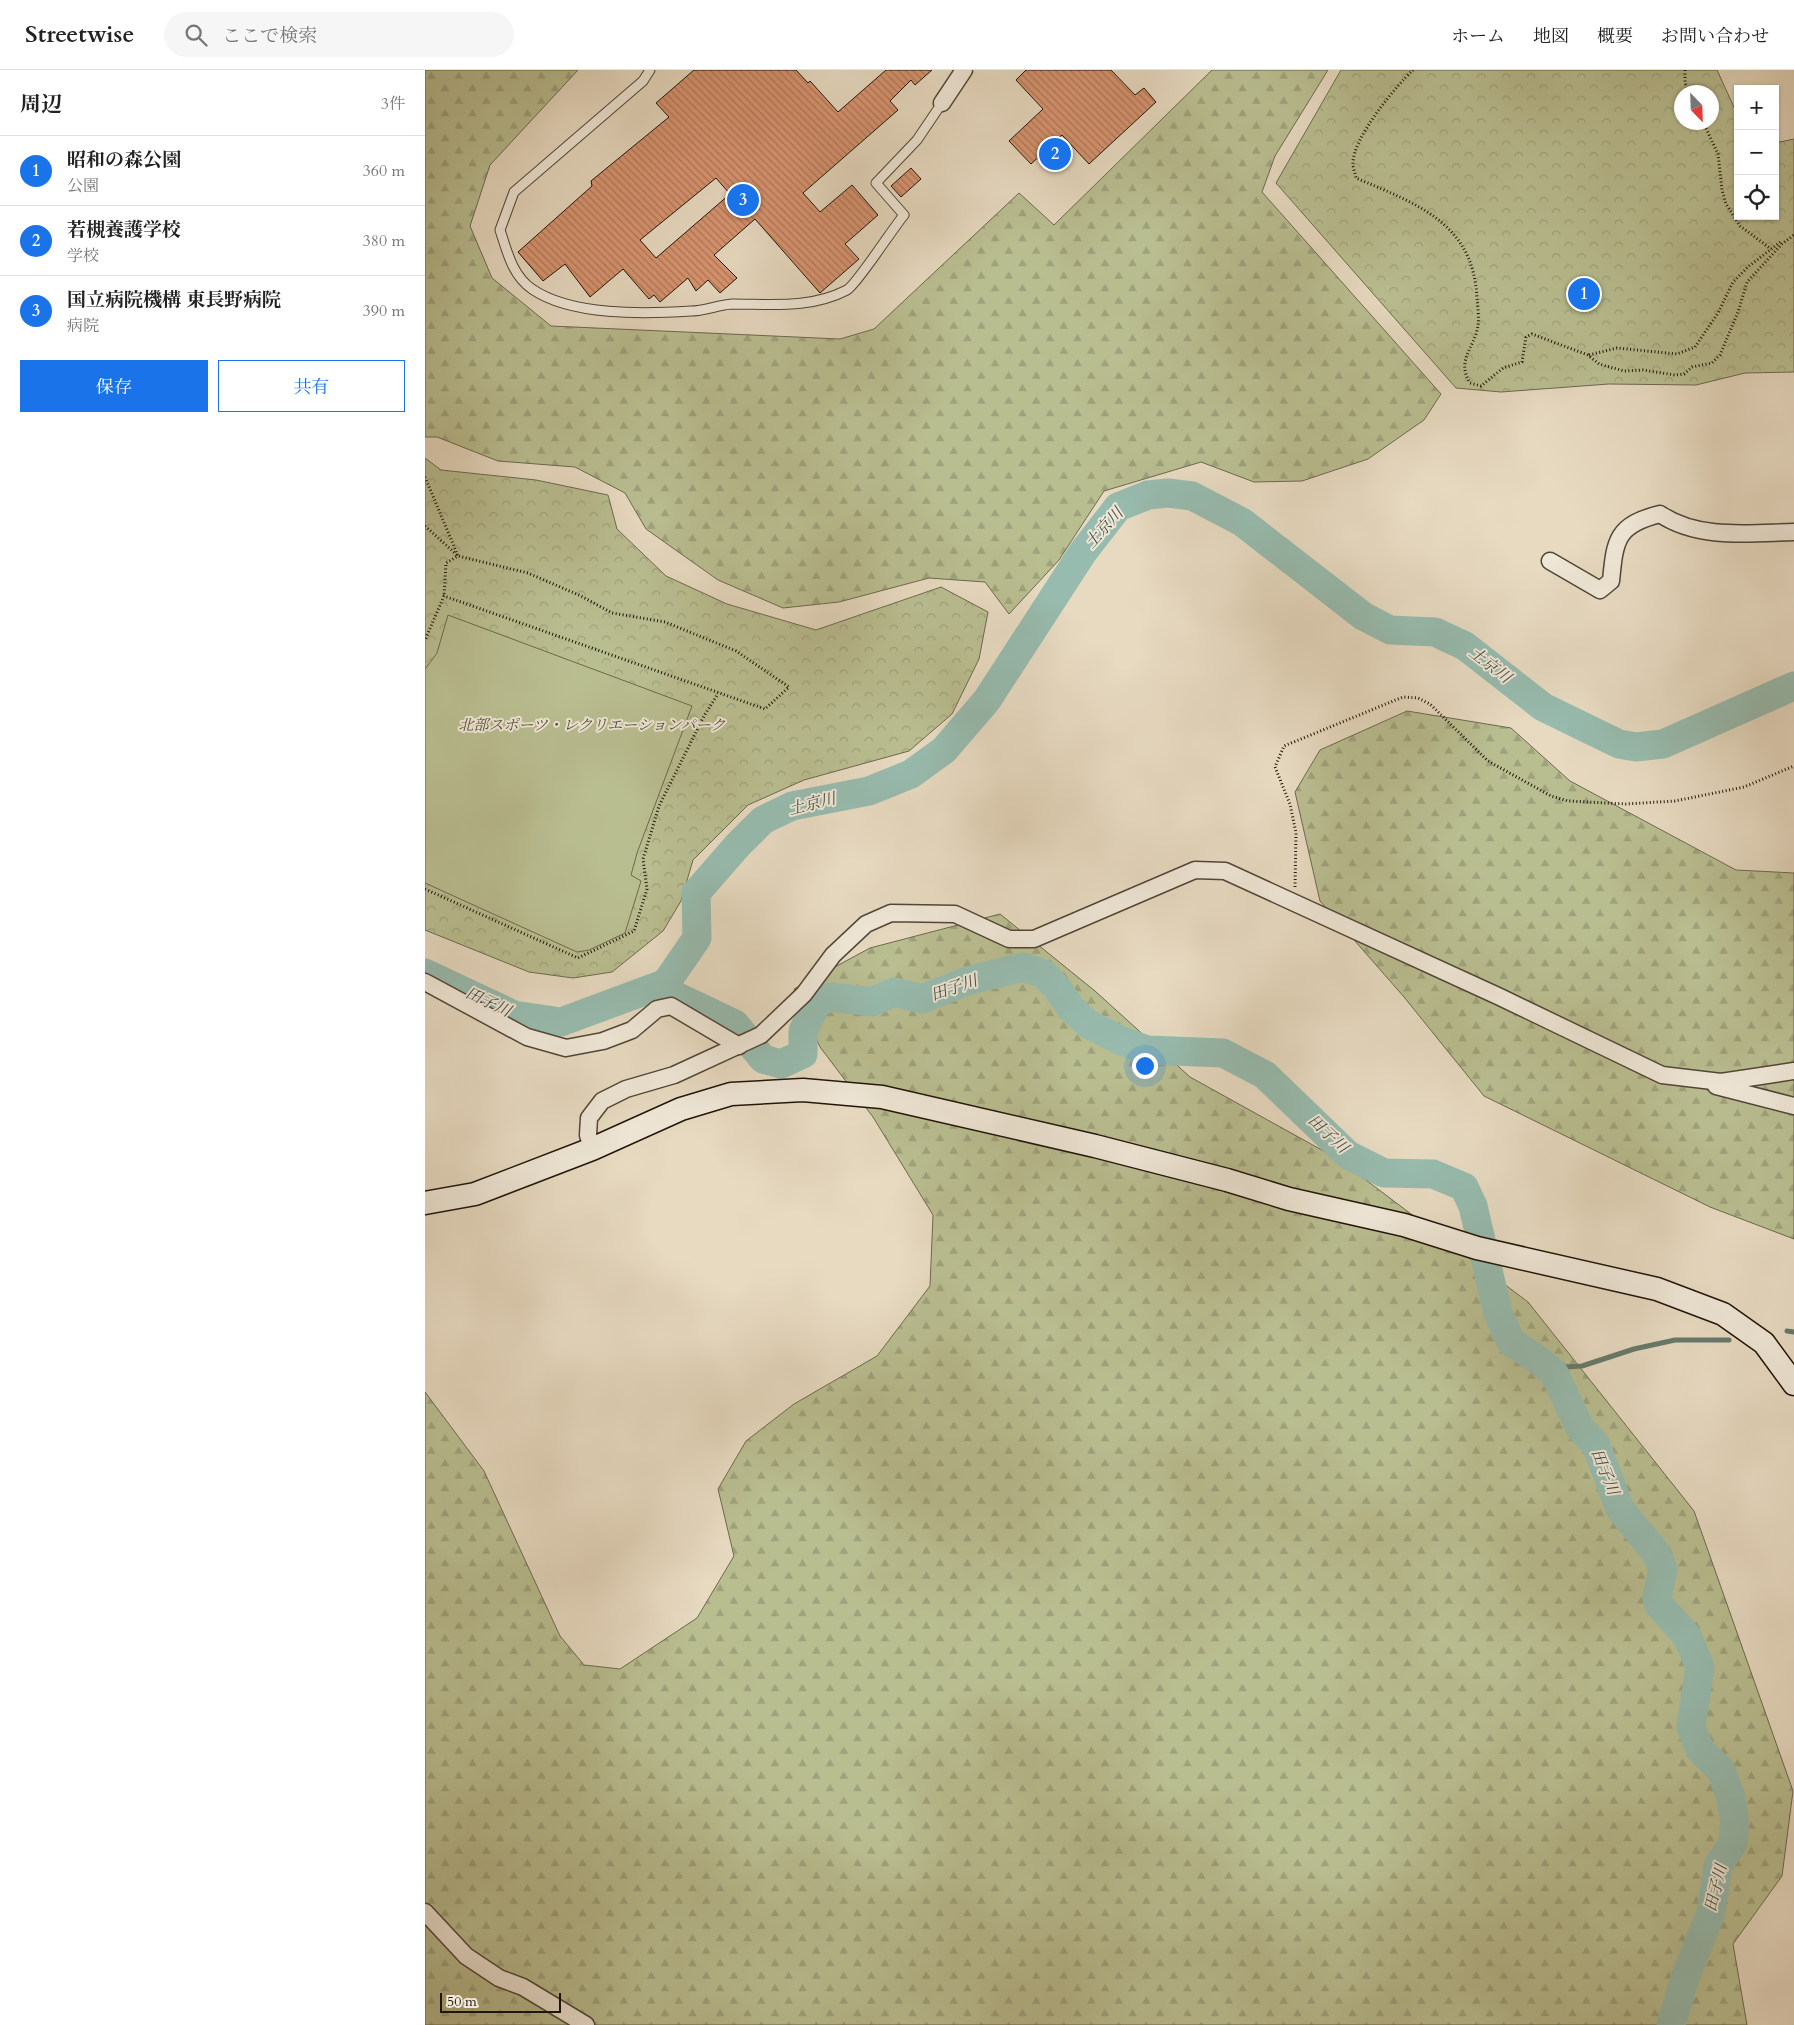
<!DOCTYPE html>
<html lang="ja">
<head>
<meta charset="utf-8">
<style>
  :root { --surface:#fff; --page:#f6f6f6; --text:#222; --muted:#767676; --line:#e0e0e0; --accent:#1a73e8 }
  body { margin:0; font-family:Cardo,"Noto Serif JP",serif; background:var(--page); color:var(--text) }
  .controls { position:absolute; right:15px; top:15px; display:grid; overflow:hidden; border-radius:0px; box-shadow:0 1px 4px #0004 }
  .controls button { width:45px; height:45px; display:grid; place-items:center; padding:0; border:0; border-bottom:1px solid var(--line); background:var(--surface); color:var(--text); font:25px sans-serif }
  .compass { position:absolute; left:1249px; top:15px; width:45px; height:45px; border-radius:50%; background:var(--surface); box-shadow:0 1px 4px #0004; rotate:157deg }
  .scale { position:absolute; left:15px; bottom:12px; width:121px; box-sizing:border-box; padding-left:5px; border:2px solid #201509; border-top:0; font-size:14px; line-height:18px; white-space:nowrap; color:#201509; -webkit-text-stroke:4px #efe7d7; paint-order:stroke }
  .you { position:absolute; left:719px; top:995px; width:18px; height:18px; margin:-12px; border:4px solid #fff; border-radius:50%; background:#1a73e8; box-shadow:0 0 0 8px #1a73e833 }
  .badge { display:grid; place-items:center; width:32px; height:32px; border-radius:50%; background:var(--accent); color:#fff; font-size:16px; font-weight:700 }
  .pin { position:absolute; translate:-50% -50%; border:2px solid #fff; box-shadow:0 1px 5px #0006 }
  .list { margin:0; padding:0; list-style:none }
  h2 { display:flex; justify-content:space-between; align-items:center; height:65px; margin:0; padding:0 20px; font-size:21px }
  h2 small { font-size:16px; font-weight:400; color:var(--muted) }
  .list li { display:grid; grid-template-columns:32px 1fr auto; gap:15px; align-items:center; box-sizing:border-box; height:70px; padding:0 20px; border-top:1px solid var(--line) }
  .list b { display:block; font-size:19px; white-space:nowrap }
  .list p { margin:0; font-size:16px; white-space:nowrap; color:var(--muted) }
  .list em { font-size:16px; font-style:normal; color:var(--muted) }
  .actions { display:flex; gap:10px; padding:15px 20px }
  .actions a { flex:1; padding:11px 0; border:1px solid var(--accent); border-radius:0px; text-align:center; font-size:18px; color:var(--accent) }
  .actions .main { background:var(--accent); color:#fff }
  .icon { flex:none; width:28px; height:28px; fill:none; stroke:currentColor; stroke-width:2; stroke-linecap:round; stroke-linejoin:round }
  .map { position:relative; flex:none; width:1369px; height:1955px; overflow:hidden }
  header { display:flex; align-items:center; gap:30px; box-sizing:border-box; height:70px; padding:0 25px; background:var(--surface); border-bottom:1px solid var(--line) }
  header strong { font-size:24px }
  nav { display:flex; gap:28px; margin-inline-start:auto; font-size:18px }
  .search { width:350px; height:45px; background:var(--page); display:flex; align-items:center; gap:12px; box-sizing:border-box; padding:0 18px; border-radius:28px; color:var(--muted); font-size:19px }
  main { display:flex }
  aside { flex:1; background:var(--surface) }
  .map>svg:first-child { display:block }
  .forest { fill:url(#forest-firs); stroke:#6c6a4d }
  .park { fill:url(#park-crowns); stroke:#6c6a4d; fill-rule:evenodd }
  .pitch { fill:#b9be91; stroke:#6c6a4d }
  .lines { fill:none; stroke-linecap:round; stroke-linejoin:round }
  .stream { stroke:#67796c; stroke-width:5 }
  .river { stroke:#97bbae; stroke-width:29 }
  .building { fill:url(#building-back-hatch); stroke:#201509; fill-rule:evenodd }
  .lane-casing { stroke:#524637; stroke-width:11 }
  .street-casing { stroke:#524637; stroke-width:19 }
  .secondary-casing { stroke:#201509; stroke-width:25 }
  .path { stroke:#201509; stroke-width:3; stroke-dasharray:1 2.5; stroke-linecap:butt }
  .lane { stroke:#efe7d7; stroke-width:9 }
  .street { stroke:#efe7d7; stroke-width:16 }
  .secondary { stroke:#efe7d7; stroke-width:22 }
  .labels { text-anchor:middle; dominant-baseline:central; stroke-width:4; stroke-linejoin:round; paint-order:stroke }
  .park-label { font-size:15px; font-style:italic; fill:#565039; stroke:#efe7d7 }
  .water-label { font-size:16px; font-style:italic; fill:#4a4f43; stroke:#efe7d7 }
</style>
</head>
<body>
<header>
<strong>Streetwise</strong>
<div class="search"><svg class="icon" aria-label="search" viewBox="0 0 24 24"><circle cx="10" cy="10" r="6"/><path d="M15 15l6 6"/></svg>ここで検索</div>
<nav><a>ホーム</a><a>地図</a><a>概要</a><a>お問い合わせ</a></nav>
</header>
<main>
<aside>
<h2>周辺<small>3件</small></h2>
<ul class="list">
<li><span class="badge">1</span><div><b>昭和の森公園</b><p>公園</p></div><em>360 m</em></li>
<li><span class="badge">2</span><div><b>若槻養護学校</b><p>学校</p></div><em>380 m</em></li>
<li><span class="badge">3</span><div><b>国立病院機構 東長野病院</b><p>病院</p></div><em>390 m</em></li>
</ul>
<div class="actions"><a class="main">保存</a><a>共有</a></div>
</aside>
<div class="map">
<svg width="1369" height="1955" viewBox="0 0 1369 1955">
  <defs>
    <pattern id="forest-firs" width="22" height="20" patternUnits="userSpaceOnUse" patternTransform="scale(1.25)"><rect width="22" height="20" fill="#b9be91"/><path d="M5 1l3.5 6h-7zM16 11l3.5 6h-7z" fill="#9fa27c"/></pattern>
    <pattern id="park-crowns" width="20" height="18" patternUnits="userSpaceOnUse" patternTransform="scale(1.25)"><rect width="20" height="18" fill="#b9be91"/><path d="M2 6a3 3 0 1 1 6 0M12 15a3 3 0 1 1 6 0" fill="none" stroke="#9fa27c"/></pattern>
    <pattern id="building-back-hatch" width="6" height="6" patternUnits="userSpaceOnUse" patternTransform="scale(1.25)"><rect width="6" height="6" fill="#d89571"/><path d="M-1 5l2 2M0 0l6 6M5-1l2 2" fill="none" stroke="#af785b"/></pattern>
  </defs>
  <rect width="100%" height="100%" fill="#e7dac1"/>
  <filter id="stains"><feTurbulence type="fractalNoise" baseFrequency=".004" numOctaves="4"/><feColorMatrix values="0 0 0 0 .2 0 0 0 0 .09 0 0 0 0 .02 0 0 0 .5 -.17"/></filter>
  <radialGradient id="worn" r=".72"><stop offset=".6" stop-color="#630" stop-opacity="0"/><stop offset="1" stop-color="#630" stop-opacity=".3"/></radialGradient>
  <g class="forest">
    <path d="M 0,0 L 153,0 L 65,95 L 45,156 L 67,208 L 126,256 L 415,269 L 449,259 L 594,123 L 629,155 L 787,0 L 903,0 L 850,86 L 837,122 L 1016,324 L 999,350 L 943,389 L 877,411 L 829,412 L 776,392 L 679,421 L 634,490 L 584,544 L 560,512 L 504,508 L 414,532 L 358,538 L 293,510 L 221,459 L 200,423 L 150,397 L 73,391 L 12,367 L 0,367 Z"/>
    <path d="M 982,641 L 1086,658 L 1145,711 L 1311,800 L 1369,803 L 1369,1169 L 1285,1137 L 1059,1026 L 979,927 L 895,831 L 870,722 L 895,680 Z"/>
    <path d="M 575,844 L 670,921 L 765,1007 L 913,1089 L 1103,1232 L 1269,1441 L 1368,1721 L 1357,1806 L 1308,1874 L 1322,1955 L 0,1955 L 0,1322 L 59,1401 L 135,1566 L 159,1595 L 195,1599 L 272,1548 L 309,1486 L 293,1419 L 321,1371 L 369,1334 L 452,1286 L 505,1216 L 508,1145 L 448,1047 L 395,977 L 369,919 L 445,878 Z"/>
  </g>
  <g class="park">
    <path d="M 916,0 L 1292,0 L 1313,46 L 1313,146 L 1350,146 L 1350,73 L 1369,69 L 1369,302 L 1320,303 L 1271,315 L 1184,314 L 1076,322 L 1031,318 L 851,113 ZM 1256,22 L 1286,22 L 1286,52 L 1256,52 Z"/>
    <path d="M 0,388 L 16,400 L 111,410 L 183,425 L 192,459 L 241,506 L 302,534 L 391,560 L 516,517 L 563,542 L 554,589 L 527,644 L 484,681 L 379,710 L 323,735 L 268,790 L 256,831 L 238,861 L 187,902 L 148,908 L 104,902 L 0,860 Z"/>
  </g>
  <path class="pitch" d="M 23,545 L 267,636 L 212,783 L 206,805 L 216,811 L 200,863 L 164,880 L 152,882 L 0,813 L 0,599 L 12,583 Z"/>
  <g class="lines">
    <g class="stream">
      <path d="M 1362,1261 L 1369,1262"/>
      <path d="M 1123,1298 L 1138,1295 L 1141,1297 L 1157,1296 L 1209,1279 L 1250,1270 L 1304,1270"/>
    </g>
    <g class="river">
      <path d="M 0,903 L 89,945 L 136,952 L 241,913"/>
      <path d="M 241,913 L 249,925 L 310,954 L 338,989 L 356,994 L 378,984 L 378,961 L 392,932 L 406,927 L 447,932 L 469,922 L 497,929 L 542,911 L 598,897 L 619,904 L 633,919 L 646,938 L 663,954 L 697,971 L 722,980 L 798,983 L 840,1005 L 923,1085 L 959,1103 L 1008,1104 L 1039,1117 L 1048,1136 L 1073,1243 L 1086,1272 L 1112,1289 L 1129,1303 L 1155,1358 L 1171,1375 L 1195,1439 L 1231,1483 L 1238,1499 L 1232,1528 L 1234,1535 L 1262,1566 L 1275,1597 L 1266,1657 L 1275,1680 L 1296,1700 L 1306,1728 L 1310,1754 L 1308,1773 L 1293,1796 L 1286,1842 L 1260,1908 L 1246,1955"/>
      <path d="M 241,913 L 272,868 L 271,823 L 312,776 L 338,750 L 367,736 L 444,721 L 486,704 L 519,680 L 562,630 L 658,482 L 693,437 L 723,425 L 743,423 L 767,426 L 817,452 L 938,546 L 965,560 L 1010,562 L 1040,576 L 1118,637 L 1194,674 L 1211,677 L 1238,674 L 1369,616"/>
    </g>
  </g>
  <g class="building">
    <path d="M 269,0 L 371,0 L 383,13 L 385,11 L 413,42 L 461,0 L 507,0 L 490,15 L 486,10 L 465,31 L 473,40 L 378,123 L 395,142 L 427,115 L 453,145 L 420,174 L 434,189 L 395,223 L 330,149 L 289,185 L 312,208 L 295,223 L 283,210 L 271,221 L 263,208 L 235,232 L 229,225 L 224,229 L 198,199 L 165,227 L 140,194 L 118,211 L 93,182 L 167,116 L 166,111 L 244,47 L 231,33 ZM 291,108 L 305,124 L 231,188 L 215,170 Z"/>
    <path d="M 601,0 L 686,0 L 710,25 L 719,18 L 731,32 L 664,94 L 637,65 L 606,94 L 584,71 L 618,39 L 591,10 Z"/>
    <path d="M 486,98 L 496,109 L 476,127 L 466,116 Z"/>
  </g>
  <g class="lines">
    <defs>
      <path id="lane" d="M 225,0 L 218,11 L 89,122 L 75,160 C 82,181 87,205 107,219 C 146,246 219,244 266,241 C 279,241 293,235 307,234 C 347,234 385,239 422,220 C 432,214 468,158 479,145 L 451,113 L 492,70 L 517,33"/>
      <g id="street">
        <path d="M 517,33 L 539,0"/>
        <path d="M 1125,491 L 1175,520 L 1186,511 C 1190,470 1191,455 1235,444 C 1273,470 1325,463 1369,462"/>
        <path d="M 0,912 L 102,967 L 141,978 L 178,971 L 207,960 L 232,939 L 246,936 L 314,976"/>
        <path d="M 1291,1016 L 1369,1036"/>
        <path d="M 167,1079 L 163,1065 L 164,1048 L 177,1031 L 201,1019 L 249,1005 L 336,965 L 379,924 L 408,885 L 441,854 L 466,843 L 530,844 L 584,869 L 609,869 L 770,800 L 800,801 L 1075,927 L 1237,1005 L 1296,1012 L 1369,1001"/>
        <path d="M 0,1842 L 41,1886 L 74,1908 L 98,1917 L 161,1955"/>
      </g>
      <path id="secondary" d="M 0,1133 L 50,1124 L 167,1079 L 256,1039 L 306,1024 L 378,1020 L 457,1027 L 670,1076 L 802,1110 L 864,1129 L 979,1155 L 1052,1178 L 1232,1219 L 1298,1244 L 1339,1273 L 1369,1314"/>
    </defs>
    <use href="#lane" class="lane-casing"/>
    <use href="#street" class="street-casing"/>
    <use href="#secondary" class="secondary-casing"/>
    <g class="path">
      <path d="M 988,0 C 970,17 928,68 928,93 C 928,98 930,103 931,108 C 992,134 1049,153 1052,229 C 1053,237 1054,248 1053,256 C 1049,279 1031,290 1045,313 L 1056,316 L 1078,298 L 1097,292 L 1101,267 L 1107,264 L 1163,285 L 1174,294 L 1199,301 L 1218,300 L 1250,305 L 1259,304 L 1267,297 L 1287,293 L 1295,285 L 1313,242 L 1322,212 L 1357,174 L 1369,165"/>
      <path d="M 1260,0 L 1260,13 L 1264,22"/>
      <path d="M 1278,52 L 1293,84 L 1297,120 L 1301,134 L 1315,156 L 1346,179"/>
      <path d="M 1164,285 L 1192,278 L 1252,284 L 1270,277 L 1293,243 L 1308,212 L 1324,196 L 1357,171"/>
      <path d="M 0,407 L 33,486 L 21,493 L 19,526"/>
      <path d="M 0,456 L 33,486 L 103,503 L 156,526 L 187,543 L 240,552 L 311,581 L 364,617 L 340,639 L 19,526 L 0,570"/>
      <path d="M 870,817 L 871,763 L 865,734 L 850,697 L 859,676 L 978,627 L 993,628 L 1005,634 L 1063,691 L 1126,726 L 1143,731 L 1201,734 L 1250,731 L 1319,717 L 1369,696"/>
      <path d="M 0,819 L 153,888 L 209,861 L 222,819 L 218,789 L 234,736 L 279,646 L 293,624"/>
    </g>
    <use href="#lane" class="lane"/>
    <use href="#street" class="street"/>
    <use href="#secondary" class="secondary"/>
  </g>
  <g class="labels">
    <g class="park-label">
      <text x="167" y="655">北部スポーツ・レクリエーションパーク</text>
    </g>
    <g class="water-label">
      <text transform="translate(679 458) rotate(-48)">土京川</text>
      <text transform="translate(1065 595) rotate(38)">土京川</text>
      <text transform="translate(387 734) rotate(-14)">土京川</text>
      <text transform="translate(529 918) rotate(-19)">田子川</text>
      <text transform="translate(63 932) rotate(25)">田子川</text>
      <text transform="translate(903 1064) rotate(43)">田子川</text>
      <text transform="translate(1180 1402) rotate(68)">田子川</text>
      <text transform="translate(1291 1818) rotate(-76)">田子川</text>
    </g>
  </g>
  <rect width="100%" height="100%" filter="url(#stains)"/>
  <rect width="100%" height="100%" fill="url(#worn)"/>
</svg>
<div class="controls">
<button>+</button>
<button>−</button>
<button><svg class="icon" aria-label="locate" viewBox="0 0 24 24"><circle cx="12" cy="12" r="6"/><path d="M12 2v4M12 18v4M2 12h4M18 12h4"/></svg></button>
</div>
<svg class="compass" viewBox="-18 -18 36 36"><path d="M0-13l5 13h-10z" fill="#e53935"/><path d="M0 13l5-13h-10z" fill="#767676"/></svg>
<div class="scale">50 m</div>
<div class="you"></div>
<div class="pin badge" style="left:1159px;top:224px">1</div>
<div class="pin badge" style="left:630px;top:84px">2</div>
<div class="pin badge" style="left:318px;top:130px">3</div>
</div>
</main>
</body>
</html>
